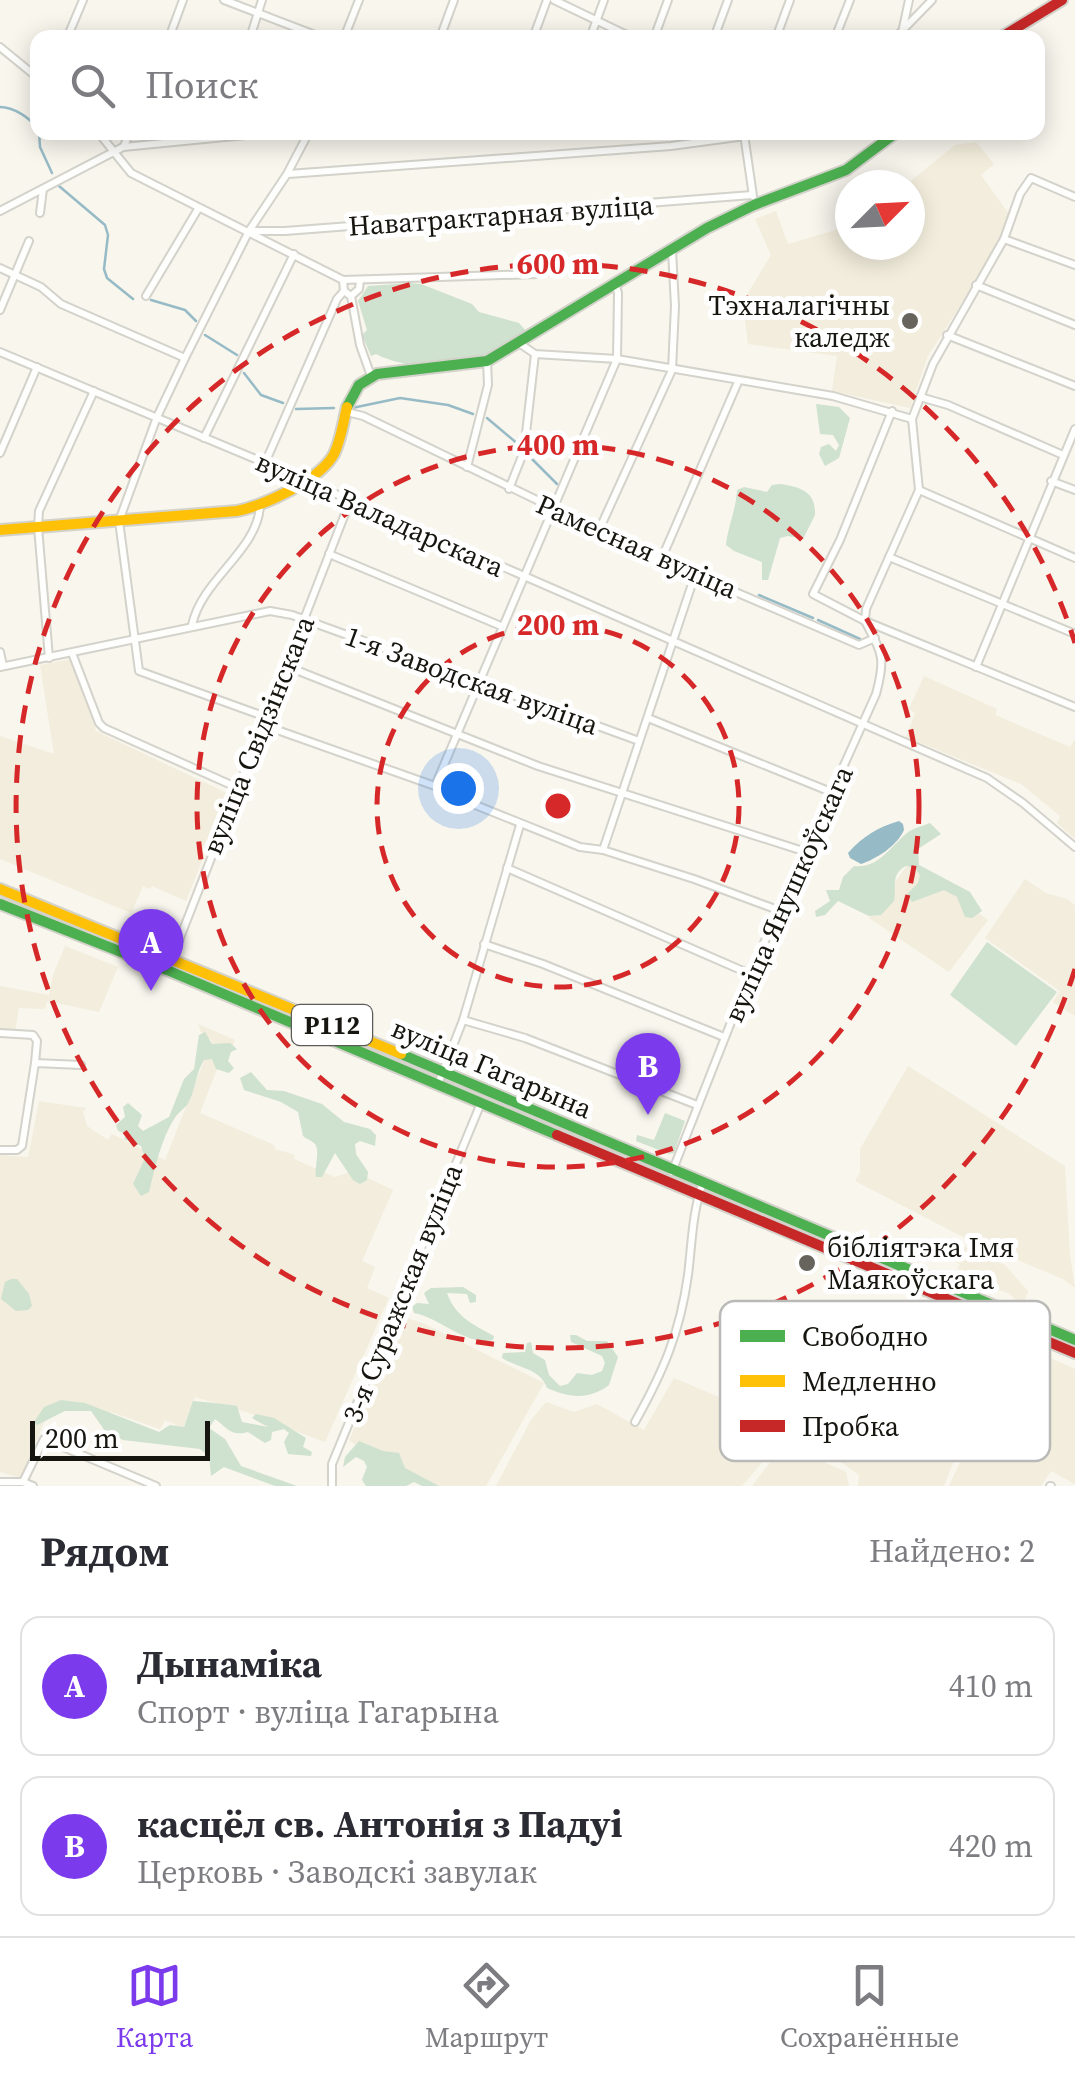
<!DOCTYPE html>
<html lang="ru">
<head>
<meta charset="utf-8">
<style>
  :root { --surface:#fff; --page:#f2f2f3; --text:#2b2b33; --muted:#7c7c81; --line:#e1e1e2; --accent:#7c3aed }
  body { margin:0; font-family:"Source Serif 4",serif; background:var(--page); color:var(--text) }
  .compass { position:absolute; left:835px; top:170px; width:90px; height:90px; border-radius:50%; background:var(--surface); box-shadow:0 5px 25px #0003; rotate:66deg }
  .scale { position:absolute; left:30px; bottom:25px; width:180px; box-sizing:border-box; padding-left:10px; border:5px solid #17150f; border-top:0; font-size:28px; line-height:35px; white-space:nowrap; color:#17150f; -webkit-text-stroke:8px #fff; paint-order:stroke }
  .you { position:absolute; left:458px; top:788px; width:35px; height:35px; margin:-25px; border:8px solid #fff; border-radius:50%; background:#1a73e8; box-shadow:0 0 0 15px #1a73e833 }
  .badge { display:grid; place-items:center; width:65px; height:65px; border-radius:50%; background:var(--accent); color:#fff; font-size:32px; font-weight:700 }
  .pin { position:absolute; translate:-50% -82px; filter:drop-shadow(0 2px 5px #0008) }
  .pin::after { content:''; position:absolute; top:52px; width:35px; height:30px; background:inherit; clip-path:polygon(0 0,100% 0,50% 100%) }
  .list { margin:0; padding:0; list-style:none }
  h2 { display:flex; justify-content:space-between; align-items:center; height:130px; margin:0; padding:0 40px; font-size:42px }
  h2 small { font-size:32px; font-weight:400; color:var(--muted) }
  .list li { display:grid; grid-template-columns:65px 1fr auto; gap:30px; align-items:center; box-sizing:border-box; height:140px; margin:0 20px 20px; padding:0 20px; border:2px solid var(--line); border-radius:20px }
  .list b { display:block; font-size:38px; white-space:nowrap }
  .list p { margin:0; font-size:32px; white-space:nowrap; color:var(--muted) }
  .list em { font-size:32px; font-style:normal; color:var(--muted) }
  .icon { flex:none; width:55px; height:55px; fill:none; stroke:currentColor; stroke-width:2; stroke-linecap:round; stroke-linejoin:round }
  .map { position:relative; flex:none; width:1075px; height:1486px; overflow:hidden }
  .search { position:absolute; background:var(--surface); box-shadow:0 5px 25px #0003; left:30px; right:30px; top:30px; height:110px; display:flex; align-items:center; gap:25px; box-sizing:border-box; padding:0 35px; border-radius:20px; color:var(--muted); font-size:38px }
  .sheet { height:450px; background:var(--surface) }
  nav { display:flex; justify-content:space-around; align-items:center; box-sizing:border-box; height:140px; border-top:2px solid var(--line); background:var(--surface); font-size:28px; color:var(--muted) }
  nav a { display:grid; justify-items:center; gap:5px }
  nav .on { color:var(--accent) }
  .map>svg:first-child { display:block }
  .built { fill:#f2eddc }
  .green { fill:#cfe1cf }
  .water { fill:#97bbc6 }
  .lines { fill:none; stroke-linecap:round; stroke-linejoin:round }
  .stream { stroke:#97bbc6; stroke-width:2.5 }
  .street-casing { stroke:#d3d2cb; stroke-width:10 }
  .fast-casing { stroke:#d3d2cb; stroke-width:14 }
  .slow-casing { stroke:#d3d2cb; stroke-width:14 }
  .jam-casing { stroke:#d3d2cb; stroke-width:14 }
  .street { stroke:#fefefc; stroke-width:6 }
  .fast { stroke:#4caf50; stroke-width:10 }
  .slow { stroke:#ffc107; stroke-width:10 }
  .jam { stroke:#c62828; stroke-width:10 }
  .ring { fill:none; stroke:#d62828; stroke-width:5; stroke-dasharray:18 12 }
  .poi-dot { fill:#66645d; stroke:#fff; stroke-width:4 }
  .labels { text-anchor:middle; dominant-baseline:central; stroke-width:10; stroke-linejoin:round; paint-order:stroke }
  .shield { fill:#fff; stroke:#5d5b57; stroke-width:2.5 }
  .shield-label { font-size:25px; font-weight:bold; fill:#17150f }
  .street-label { font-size:28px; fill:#17150f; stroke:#fff }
  .poi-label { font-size:28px; fill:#17150f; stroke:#fff; text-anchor:end }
  .key { fill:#fff; stroke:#b9b9b7; stroke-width:2.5 }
  .key-label { font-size:28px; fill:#17150f }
  .centre { fill:#d62828; stroke:#fff; stroke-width:5 }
  .ring-label { font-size:30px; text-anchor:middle; font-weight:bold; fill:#d62828; stroke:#fff; stroke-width:10; stroke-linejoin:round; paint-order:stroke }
</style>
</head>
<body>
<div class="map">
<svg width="1075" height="1486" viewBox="0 0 1075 1486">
  <rect width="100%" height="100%" fill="#f8f6ed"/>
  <g class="built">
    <path d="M 976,142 L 994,164 L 981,175 L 1009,214 L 992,256 L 928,356 L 910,408 L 832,391 L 837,356 L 748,344 L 744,312 L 748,293 L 771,255 L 755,219 L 776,211 L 788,244 L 842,228 L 840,217 L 850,209 L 850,245 L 910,245 L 910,185 L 895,185 L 902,179 L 907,184 L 955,145 Z"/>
    <path d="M 72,659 L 96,731 L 229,794 L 186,901 L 152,886 L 150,889 L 143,886 L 131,913 L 0,859 L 0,736 L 54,754 L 40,665 Z"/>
    <path d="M 924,676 L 997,709 L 995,715 L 1070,747 L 1075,739 L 1075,839 L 1057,823 L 1060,816 L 1021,784 L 906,737 L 915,713 L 909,709 Z"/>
    <path d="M 909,863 L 988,920 L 949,972 L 869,918 Z"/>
    <path d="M 1025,879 L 1046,893 L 1067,899 L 1075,905 L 1075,1016 L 1053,1002 L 1060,991 L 985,938 Z"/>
    <path d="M 65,946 L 118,967 L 99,1012 L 47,1001 L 45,1009 L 19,1008 L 15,1031 L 0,1029 L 0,986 L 49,995 L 53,975 Z"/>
    <path d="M 198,1024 L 235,1040 L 225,1065 L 219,1064 L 200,1113 L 274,1145 L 275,1149 L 295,1155 L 294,1159 L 335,1177 L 353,1171 L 393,1190 L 362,1261 L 375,1267 L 367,1288 L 389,1298 L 325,1442 L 246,1412 L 195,1397 L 183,1428 L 165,1420 L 160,1429 L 111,1412 L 103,1416 L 63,1400 L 50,1408 L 21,1478 L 0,1472 L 0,1155 L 28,1157 L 39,1101 L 86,1108 L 83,1112 L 87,1126 L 108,1140 L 112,1134 L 165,1160 L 212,1041 L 201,1032 Z"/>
    <path d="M 908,1066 L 1065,1166 L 1070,1255 L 1075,1288 L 1063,1279 L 967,1239 L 855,1181 L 860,1172 L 860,1149 Z"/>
    <path d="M 959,1244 L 1005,1265 L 1028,1291 L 1023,1306 L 1008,1293 L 964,1279 L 958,1269 L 960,1264 L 951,1260 Z"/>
    <path d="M 870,1312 L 991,1368 L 988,1375 L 1014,1386 L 1030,1349 L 1075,1369 L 1075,1484 L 1051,1471 L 1041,1486 L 949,1486 L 962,1458 L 973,1447 L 961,1443 L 944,1486 L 858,1486 L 859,1475 L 813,1442 Z"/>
    <path d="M 401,1316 L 425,1324 L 544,1383 L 486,1486 L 434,1486 L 349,1441 Z"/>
    <path d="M 674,1378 L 792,1428 L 742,1486 L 496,1486 L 531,1420 L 546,1402 L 574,1412 L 597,1404 L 644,1430 Z"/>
    <path d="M 784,1444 L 846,1472 L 849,1486 L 752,1486 Z"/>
  </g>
  <g class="green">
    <path d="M 410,283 L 421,284 L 472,304 L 479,312 L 519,323 L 526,331 C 489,366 421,377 376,354 L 371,356 L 362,335 L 367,330 L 358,301 L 368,286 Z"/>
    <path d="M 816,404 L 839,407 L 850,418 L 839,458 L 825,466 L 819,454 L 821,447 L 829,444 L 836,451 L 839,445 L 833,435 L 820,434 Z"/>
    <path d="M 780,484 C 800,487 816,491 815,515 L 803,539 L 788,536 L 780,538 L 768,580 L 762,580 L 762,562 L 734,551 L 726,545 C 728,526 736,510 737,490 L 744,487 L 767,492 L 772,485 Z"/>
    <path d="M 930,823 L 941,834 L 918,849 L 919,865 L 970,892 L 982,911 L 972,918 L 965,917 L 957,897 L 944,890 L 912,902 L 907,894 L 918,883 L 920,875 L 915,868 L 906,866 C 890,874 897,887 894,901 L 881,915 L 869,916 L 838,901 L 825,915 L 816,917 L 815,911 L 830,901 L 826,890 L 839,890 L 843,877 L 854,866 C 878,869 890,847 907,833 C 913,828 923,826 930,823 Z"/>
    <path d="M 987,942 L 1057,992 L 1016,1046 L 950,995 Z"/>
    <path d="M 205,1032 L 212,1044 L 230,1043 L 237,1049 L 231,1052 L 228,1061 L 234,1068 L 229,1073 L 216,1069 L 212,1059 L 204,1060 C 195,1074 196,1091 187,1105 C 184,1109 179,1112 176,1116 C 161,1138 155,1168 149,1192 L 141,1196 L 133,1184 L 145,1158 L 141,1146 L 124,1139 L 127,1134 L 118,1131 L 116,1125 L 125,1117 L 123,1107 L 128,1103 L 142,1115 L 138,1126 L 143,1131 L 169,1117 L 184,1079 L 194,1069 L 199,1035 Z"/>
    <path d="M 251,1072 L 267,1090 L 284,1091 L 322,1104 L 344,1122 L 370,1129 L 376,1135 L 375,1146 L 360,1141 L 355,1144 L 356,1154 L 368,1172 L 367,1180 L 360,1184 L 353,1180 L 335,1153 L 322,1177 L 316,1177 C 314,1168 321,1149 314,1143 C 311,1140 306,1139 303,1136 L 298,1112 L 281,1102 L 244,1090 L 240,1078 Z"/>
    <path d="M 665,1113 L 685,1121 L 674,1153 L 669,1154 L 636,1141 L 637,1135 L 654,1140 Z"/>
    <path d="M 11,1279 L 17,1279 L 29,1294 L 32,1306 L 28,1310 L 16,1311 L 1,1299 L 5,1282 Z"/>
    <path d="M 463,1287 L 476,1295 L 476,1302 L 470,1303 L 467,1294 L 447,1293 C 455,1316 472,1324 494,1336 L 493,1340 C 465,1346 441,1318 414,1313 L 412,1307 L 417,1303 L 429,1304 L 424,1293 L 431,1288 Z"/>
    <path d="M 570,1335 L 576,1335 L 587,1341 L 607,1341 L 618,1357 L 609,1385 C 589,1400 570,1398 547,1388 C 540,1368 519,1369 502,1358 L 503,1353 L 525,1352 L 527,1343 L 531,1342 L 533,1353 L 545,1360 L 549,1375 L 560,1386 L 568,1384 L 577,1373 L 592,1375 L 602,1371 L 605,1363 L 602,1356 L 571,1342 Z"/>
    <path d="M 61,1400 L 85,1403 L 159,1432 L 170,1425 L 184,1427 L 193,1401 C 196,1401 234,1405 237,1406 L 242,1422 L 268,1427 L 252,1418 L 256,1414 L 274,1418 L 306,1438 L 303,1447 L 312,1452 L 311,1456 L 288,1454 L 284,1442 L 289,1433 L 284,1429 L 272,1432 L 271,1440 L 265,1443 L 248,1432 C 230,1437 227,1427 215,1419 L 209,1428 L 225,1439 L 241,1466 L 297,1486 L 275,1486 L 224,1467 L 211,1476 L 209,1456 L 200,1449 L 123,1440 L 105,1431 L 91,1411 L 65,1411 L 37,1425 L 34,1422 L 44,1407 Z"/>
    <path d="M 359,1441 L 383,1451 L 399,1453 L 405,1468 L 439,1486 L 422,1486 L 414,1482 L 406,1486 L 366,1486 L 362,1480 L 367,1467 L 364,1461 L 356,1457 L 343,1467 L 345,1457 Z"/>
  </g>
  <path class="water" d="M 899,821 L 903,824 L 904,830 C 897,846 876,859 861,864 L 850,858 L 848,853 C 862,837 878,827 899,821 Z"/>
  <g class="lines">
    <g class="stream">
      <path d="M 0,107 C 14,107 30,118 38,129"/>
      <path d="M 39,132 L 40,147 L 52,173"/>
      <path d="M 59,186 L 105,225 L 108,235 L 104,269 L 107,278 L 133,299"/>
      <path d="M 151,300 L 185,310 L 196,321"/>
      <path d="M 205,335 L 237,355"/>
      <path d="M 244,373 L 261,395 L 283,403"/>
      <path d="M 352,408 L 400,398 L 448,405 L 473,414"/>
      <path d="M 296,409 L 334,408"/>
      <path d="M 487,418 L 519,445"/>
      <path d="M 528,455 L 557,484"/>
      <path d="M 759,595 L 813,618"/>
      <path d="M 818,620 L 860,639"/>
    </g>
    <defs>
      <g id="street">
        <path d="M 224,0 L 323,38"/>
        <path d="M 554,0 L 633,38"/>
        <path d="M 903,28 L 909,0"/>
        <path d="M 67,38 L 83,0"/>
        <path d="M 169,38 L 183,0"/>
        <path d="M 250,38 L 262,0"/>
        <path d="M 344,38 L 359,0"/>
        <path d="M 440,38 L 454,0"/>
        <path d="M 533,38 L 547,0"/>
        <path d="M 590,38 L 604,0"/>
        <path d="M 654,38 L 668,0"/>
        <path d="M 714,38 L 728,0"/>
        <path d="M 776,38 L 790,0"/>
        <path d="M 835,38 L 850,0"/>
        <path d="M 895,38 L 932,0"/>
        <path d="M 0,47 L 38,78"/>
        <path d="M 98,132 L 131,173 L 343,280 L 538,274 L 567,267"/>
        <path d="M 744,134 L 753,196"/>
        <path d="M 124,146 L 130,132"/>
        <path d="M 288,174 L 671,146 L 745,136"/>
        <path d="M 0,211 L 123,147 L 276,132"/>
        <path d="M 40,213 L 43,189"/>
        <path d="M 250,231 L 285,231 L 752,195"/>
        <path d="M 1004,239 L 1075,265"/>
        <path d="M 0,268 L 41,287 L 61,304 L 185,358"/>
        <path d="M 343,280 L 344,291 L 351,296 L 359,289 L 360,280"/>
        <path d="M 976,285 L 1075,325"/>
        <path d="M 146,296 L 198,209"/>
        <path d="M 351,296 L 360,345 L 371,376"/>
        <path d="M 0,310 L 29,241"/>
        <path d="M 947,335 L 1075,386"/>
        <path d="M 519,343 L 535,354 L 617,359 L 833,396 L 912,419"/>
        <path d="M 0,352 L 265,463 L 987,778 L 1023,803 L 1075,847"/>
        <path d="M 920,397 L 948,405 L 1063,455"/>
        <path d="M 892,411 L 840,540 L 813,594 L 865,621 L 1075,707"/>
        <path d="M 347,412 L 363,416 L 661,560 L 859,645 L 875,638"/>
        <path d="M 204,438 L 294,254"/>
        <path d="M 0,453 L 37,367"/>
        <path d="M 265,463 L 337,299 L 344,291"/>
        <path d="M 467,467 L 488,385 L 487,361"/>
        <path d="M 1051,481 L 1075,490"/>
        <path d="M 509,489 L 524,451 L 535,354"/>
        <path d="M 919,490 L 1075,558"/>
        <path d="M 600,528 L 672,370 L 675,306 L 672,250"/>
        <path d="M 329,554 L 501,626"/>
        <path d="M 889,557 L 1075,634"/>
        <path d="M 661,560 L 738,382"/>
        <path d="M 865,621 L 866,609 L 919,490 L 912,419 L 933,364 L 1004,239 L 1020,194 L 1031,178 L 1075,197"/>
        <path d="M 192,625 C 202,579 256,552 260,507"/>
        <path d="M 0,652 L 3,666"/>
        <path d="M 72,653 L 99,723 L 104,728 L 238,788"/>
        <path d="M 49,658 L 38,527 L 39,511 L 94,391"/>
        <path d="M 286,666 L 538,766 L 803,851"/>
        <path d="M 0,667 L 270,611 L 292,615 L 639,741"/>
        <path d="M 976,667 L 1075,429"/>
        <path d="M 266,717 L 139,671 L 119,521 L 157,417 L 185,358 L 249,231 L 287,174 L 309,132"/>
        <path d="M 648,718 L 831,792"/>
        <path d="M 263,725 L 435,786 L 443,792 L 580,847 L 603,850 L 694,879 L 778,910"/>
        <path d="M 435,786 L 617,359 L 618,293 L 615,283"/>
        <path d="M 603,850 L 695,575"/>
        <path d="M 507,868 L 750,974"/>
        <path d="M 484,944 L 543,964 L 724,1037"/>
        <path d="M 171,961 L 350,501"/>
        <path d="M 463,1020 L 525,1038 L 697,1105"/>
        <path d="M 0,1033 L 33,1035 L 37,1041 L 35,1063 L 81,1065"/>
        <path d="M 438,1084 L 463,1020 L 520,825"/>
        <path d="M 0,1150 L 17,1150 L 22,1146 L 35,1063"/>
        <path d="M 672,1172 L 750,974 L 876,694 C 886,657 882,654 865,621"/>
        <path d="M 635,1422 C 663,1372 680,1333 688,1275 C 692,1243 692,1213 703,1182"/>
        <path d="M 0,1482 L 23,1482 L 33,1486"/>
        <path d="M 23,1482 L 44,1439 L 156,1486"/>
        <path d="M 332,1486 L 332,1464 L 481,1103"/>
        <path d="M 1050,1486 L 1051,1486"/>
      </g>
      <g id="fast">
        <path d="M 347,407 L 359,385 L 377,374 L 487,361 L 707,228 L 754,205 L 846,170 L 897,132"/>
        <path d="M 0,904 L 167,970 L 557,1135"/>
        <path d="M 401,1054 L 1075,1340"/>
      </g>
      <g id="slow">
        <path d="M 0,530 L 237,511 C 265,505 320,480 334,454 C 341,440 343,423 347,407"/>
        <path d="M 0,889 L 401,1054"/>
      </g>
      <g id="jam">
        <path d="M 1000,38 L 1062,0"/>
        <path d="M 557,1135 L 1075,1353"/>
      </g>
    </defs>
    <use href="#street" class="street-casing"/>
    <use href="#fast" class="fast-casing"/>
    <use href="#slow" class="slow-casing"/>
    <use href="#jam" class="jam-casing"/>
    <use href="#street" class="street"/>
    <use href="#fast" class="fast"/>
    <use href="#slow" class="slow"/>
    <use href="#jam" class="jam"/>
  </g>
  <g class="ring">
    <circle cx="558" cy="806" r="181"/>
    <circle cx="558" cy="806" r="361"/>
    <path d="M1075 969A542 542 0 1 1 1075 643"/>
  </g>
  <g class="poi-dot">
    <circle cx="910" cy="321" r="10"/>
    <circle cx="807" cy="1263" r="10"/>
  </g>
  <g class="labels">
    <rect class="shield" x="292" y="1005" width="80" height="40" rx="8"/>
    <g class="shield-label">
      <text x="332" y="1025">Р112</text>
    </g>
    <g class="street-label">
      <text transform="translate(501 215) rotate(-4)">Наватрактарная вуліца</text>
      <text transform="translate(380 514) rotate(24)">вуліца Валадарскага</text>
      <text transform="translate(637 546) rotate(24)">Рамесная вуліца</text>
      <text transform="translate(472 680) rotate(20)">1-я Заводская вуліца</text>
      <text transform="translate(258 735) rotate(-68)">вуліца Свідзінскага</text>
      <text transform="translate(788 894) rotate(-66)">вуліца Янушкоўскага</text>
      <text transform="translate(492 1068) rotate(23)">вуліца Гагарына</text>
      <text transform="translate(402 1293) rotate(-68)">3-я Суражская вуліца</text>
    </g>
    <g class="poi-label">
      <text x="890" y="305">Тэхналагічны<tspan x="890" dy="32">каледж</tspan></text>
      <text x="827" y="1247" text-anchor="start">бібліятэка Імя<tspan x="827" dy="32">Маякоўскага</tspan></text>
    </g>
  </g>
  <rect x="720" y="1301" width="330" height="160" rx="15" class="key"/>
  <rect x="740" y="1330" width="45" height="12" fill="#4caf50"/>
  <rect x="740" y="1375" width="45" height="12" fill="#ffc107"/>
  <rect x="740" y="1420" width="45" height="12" fill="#c62828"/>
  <g class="key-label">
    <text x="802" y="1346">Свободно</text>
    <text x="802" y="1391">Медленно</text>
    <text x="802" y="1436">Пробка</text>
  </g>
  <circle cx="558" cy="806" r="15" class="centre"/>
  <g class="ring-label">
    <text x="558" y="274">600 m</text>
    <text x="558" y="455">400 m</text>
    <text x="558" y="635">200 m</text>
  </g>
</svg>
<svg class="compass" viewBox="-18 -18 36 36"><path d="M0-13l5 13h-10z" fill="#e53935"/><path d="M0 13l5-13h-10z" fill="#7c7c81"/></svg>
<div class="scale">200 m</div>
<div class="you"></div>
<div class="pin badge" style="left:151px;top:991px">A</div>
<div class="pin badge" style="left:648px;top:1115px">B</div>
<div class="search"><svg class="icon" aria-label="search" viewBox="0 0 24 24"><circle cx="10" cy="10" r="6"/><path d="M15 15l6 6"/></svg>Поиск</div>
</div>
<section class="sheet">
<h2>Рядом<small>Найдено: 2</small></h2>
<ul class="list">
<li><span class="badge">A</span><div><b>Дынаміка</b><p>Спорт · вуліца Гагарына</p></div><em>410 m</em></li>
<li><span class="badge">B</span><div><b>касцёл св. Антонія з Падуі</b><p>Церковь · Заводскі завулак</p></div><em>420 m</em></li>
</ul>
</section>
<nav>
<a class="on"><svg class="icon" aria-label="map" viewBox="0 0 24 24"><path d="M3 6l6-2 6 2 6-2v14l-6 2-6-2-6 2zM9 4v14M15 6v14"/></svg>Карта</a>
<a><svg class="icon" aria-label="directions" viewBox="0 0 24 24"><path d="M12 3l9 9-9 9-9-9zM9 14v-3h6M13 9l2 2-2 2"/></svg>Маршрут</a>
<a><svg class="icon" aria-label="saved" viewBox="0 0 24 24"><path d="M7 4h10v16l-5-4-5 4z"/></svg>Сохранённые</a>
</nav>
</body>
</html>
